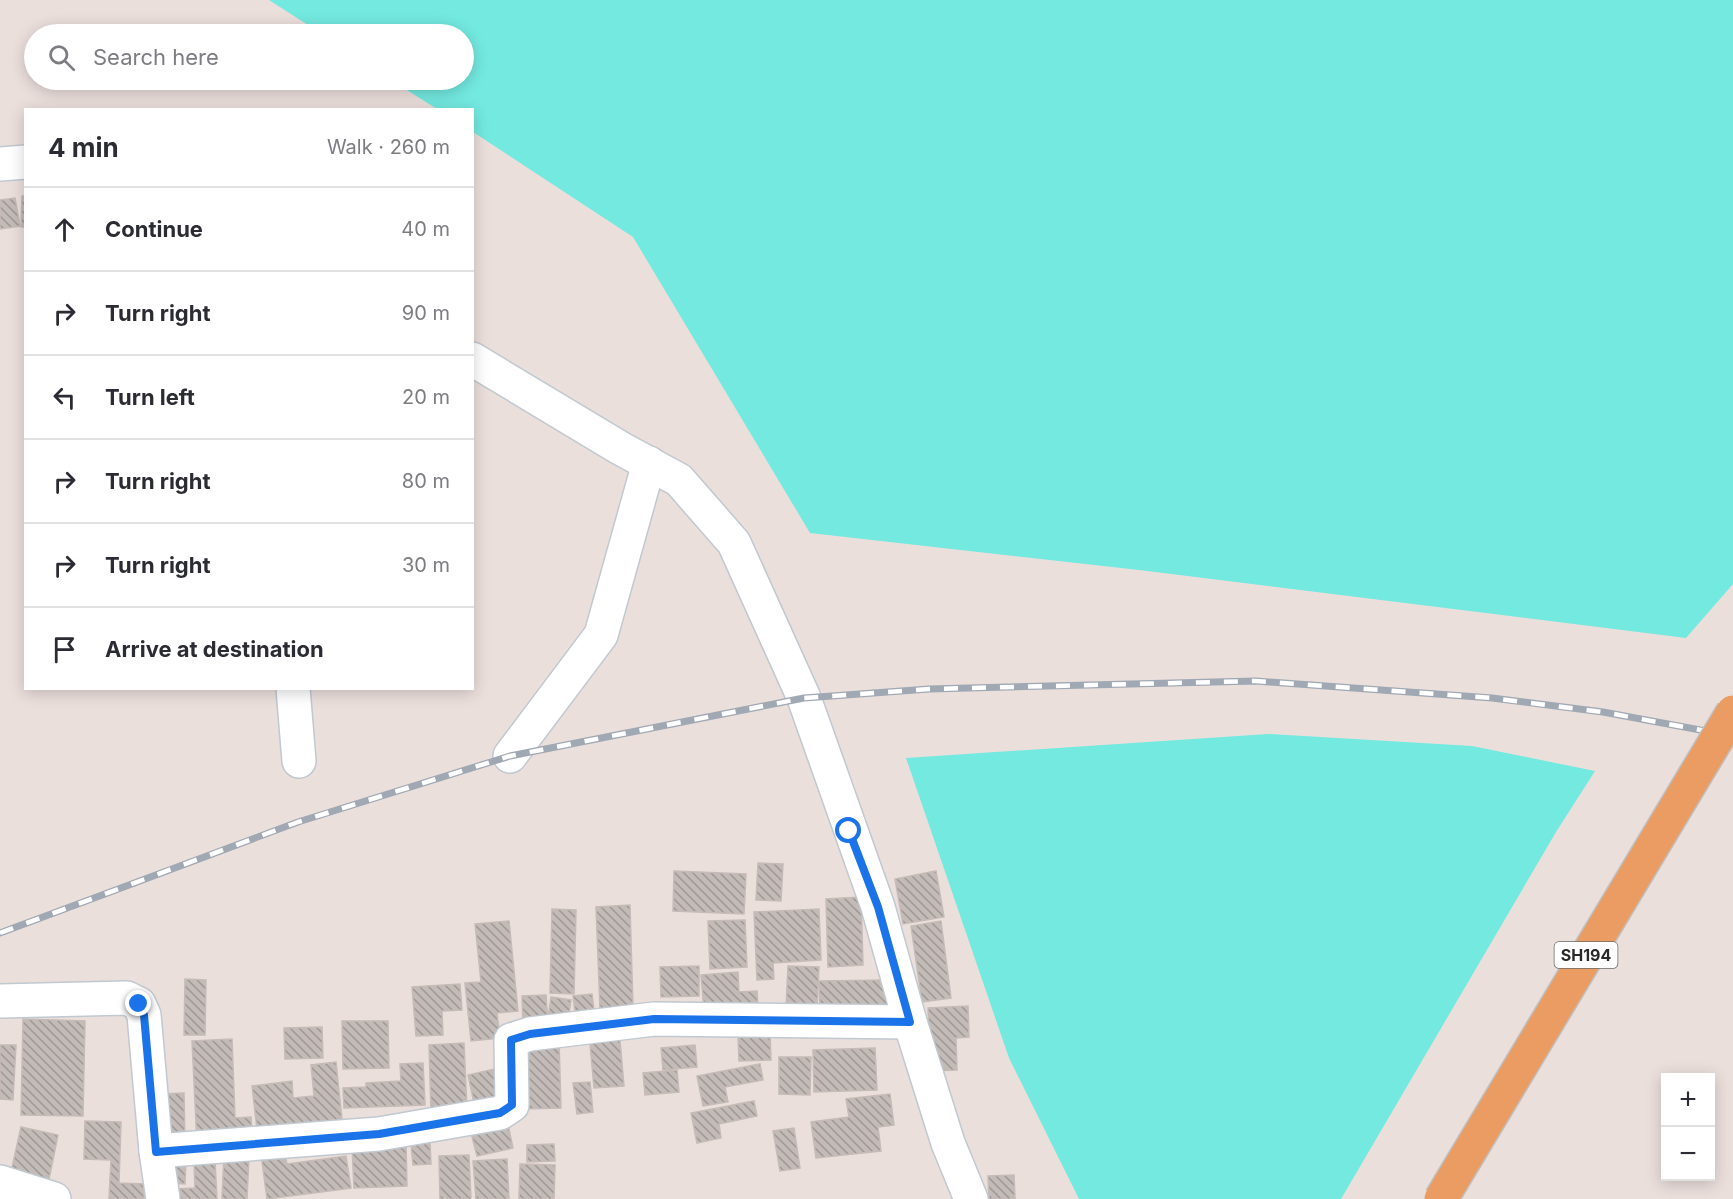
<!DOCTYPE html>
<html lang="en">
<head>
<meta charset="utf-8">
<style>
  :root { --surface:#fff; --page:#f2f2f3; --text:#2b2b33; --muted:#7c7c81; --line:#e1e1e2 }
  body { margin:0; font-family:Inter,sans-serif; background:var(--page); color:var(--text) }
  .controls { position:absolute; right:18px; bottom:18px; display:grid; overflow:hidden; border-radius:0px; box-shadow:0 3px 15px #0003 }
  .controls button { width:54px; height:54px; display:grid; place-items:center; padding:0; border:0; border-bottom:2px solid var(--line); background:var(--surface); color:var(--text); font:30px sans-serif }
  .stop { position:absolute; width:18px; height:18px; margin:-14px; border:4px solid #1a73e8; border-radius:50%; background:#fff }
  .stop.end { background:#1a73e8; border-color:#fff; box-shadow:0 2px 6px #0008 }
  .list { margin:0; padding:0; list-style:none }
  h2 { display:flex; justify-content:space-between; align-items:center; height:78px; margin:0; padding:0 24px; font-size:26px }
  h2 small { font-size:20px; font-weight:400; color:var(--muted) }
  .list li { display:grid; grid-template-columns:39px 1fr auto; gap:18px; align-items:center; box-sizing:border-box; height:84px; padding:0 24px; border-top:2px solid var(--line) }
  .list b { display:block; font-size:22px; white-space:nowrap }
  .list em { font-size:20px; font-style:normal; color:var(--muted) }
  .icon { flex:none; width:33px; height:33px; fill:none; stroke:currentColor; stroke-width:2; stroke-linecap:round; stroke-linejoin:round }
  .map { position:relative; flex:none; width:1733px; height:1199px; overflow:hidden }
  .search { position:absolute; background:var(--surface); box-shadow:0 3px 15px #0003; left:24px; top:24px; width:450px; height:66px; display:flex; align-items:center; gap:15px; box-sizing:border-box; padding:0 21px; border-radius:33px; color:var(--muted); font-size:22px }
  .panel { position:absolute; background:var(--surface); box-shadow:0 3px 15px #0003; left:24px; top:108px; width:450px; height:582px; border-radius:0px }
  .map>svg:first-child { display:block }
  .water { fill:#73e9e0 }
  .building { fill:url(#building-back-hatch); stroke:#c6bbb6; stroke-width:1.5 }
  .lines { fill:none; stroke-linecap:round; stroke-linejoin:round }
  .street-casing { stroke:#c0c8d0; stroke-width:36 }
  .secondary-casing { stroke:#c0c8d0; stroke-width:36 }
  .street { stroke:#fff; stroke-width:33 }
  .secondary { stroke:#fff; stroke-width:33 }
  .rail-casing { stroke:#9fa8b3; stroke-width:7 }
  .rail { stroke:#fff; stroke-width:4.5; stroke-dasharray:14; stroke-linecap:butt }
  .primary-bridge-casing { stroke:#bfbfbf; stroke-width:36; stroke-linecap:butt }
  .primary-bridge { stroke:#ea9c62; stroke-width:33 }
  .route { stroke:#1a73e8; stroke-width:8 }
  .labels { text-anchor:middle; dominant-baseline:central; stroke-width:5; stroke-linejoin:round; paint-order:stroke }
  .shield { fill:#fff; stroke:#696969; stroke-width:1.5 }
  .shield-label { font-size:16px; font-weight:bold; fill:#292929 }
</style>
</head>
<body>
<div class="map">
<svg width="1733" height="1199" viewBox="0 0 1733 1199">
  <defs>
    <pattern id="building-back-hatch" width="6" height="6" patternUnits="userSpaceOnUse" patternTransform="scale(1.5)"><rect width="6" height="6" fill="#c3bbb7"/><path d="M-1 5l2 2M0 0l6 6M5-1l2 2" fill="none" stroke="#9e9895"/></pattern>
  </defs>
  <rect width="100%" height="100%" fill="#ebdfdc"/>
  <g class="water">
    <path d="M 269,0 L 1733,0 L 1733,584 L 1686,638 L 1139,570 L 810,533 L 633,237 L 473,132 L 472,110 L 437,109 L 391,80 L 464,80 L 464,34 L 322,34 Z"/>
    <path d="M 1268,734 L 1472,746 L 1595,771 L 1556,832 L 1341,1199 L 1079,1199 L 1009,1058 L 906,758 Z"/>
  </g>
  <g class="building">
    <path d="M 22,196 L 26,196 L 26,227 L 21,227 Z"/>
    <path d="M 15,198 L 20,226 L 0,229 L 0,200 Z"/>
    <path d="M 758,863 L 783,864 L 781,901 L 756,900 Z"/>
    <path d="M 674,871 L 746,874 L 744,914 L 673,911 Z"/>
    <path d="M 936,871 L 944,917 L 903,924 L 895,879 Z"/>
    <path d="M 861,897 L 863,965 L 828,967 L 826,899 Z"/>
    <path d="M 630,905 L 633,1008 L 600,1009 L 596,907 Z"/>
    <path d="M 552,909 L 576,910 L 574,994 L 550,993 Z"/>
    <path d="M 819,909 L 821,960 L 773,963 L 774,979 L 757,980 L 754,912 Z"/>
    <path d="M 745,920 L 747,967 L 710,969 L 708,921 Z"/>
    <path d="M 509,921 L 518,1011 L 497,1013 L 500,1038 L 471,1041 L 465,983 L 481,982 L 475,924 Z"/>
    <path d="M 941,921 L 951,998 L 922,1002 L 911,926 Z"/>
    <path d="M 699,966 L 699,996 L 661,997 L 660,967 Z"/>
    <path d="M 788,966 L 819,967 L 817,1009 L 786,1008 Z"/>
    <path d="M 738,972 L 739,992 L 757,991 L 758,1007 L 704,1011 L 701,975 Z"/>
    <path d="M 185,979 L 206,980 L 205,1035 L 184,1035 Z"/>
    <path d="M 888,980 L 888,1009 L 820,1011 L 819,981 Z"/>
    <path d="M 460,984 L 462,1010 L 442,1011 L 443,1035 L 416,1036 L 412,987 Z"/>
    <path d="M 592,994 L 595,1018 L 576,1020 L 573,996 Z"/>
    <path d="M 546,995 L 548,1024 L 523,1026 L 522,996 Z"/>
    <path d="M 551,997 L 571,1000 L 568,1021 L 548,1018 Z"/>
    <path d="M 968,1006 L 969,1037 L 956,1038 L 957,1070 L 931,1071 L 928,1008 Z"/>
    <path d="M 23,1019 L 85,1021 L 83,1116 L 21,1115 Z"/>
    <path d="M 342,1021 L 388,1021 L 389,1068 L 343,1069 Z"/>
    <path d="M 322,1027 L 323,1058 L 285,1059 L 284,1028 Z"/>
    <path d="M 619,1030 L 624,1086 L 594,1088 L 589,1033 Z"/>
    <path d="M 770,1034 L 771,1060 L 739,1061 L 738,1035 Z"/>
    <path d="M 232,1039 L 235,1118 L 251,1117 L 253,1142 L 197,1144 L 192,1041 Z"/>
    <path d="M 559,1041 L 561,1108 L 524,1109 L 522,1042 Z"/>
    <path d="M 464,1043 L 467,1109 L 431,1111 L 429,1045 Z"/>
    <path d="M 0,1045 L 16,1045 L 13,1100 L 0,1099 Z"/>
    <path d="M 695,1045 L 697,1067 L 663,1070 L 661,1048 Z"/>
    <path d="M 875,1048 L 877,1090 L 814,1092 L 813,1050 Z"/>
    <path d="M 779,1057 L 811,1057 L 810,1095 L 779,1094 Z"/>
    <path d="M 336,1062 L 343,1129 L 258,1138 L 252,1086 L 292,1081 L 293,1098 L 314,1096 L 311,1065 Z"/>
    <path d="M 423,1063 L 425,1105 L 344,1108 L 343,1088 L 366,1087 L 366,1083 L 401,1081 L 400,1064 Z"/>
    <path d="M 760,1064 L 763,1080 L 725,1087 L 728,1102 L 703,1106 L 697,1076 Z"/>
    <path d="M 504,1067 L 510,1094 L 474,1103 L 468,1075 Z"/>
    <path d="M 677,1070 L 679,1092 L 645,1095 L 643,1073 Z"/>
    <path d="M 590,1082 L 593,1112 L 577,1114 L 573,1083 Z"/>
    <path d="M 184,1093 L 185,1143 L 164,1144 L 163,1094 Z"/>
    <path d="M 890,1094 L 894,1125 L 878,1127 L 881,1151 L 816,1158 L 811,1122 L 849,1117 L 846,1099 Z"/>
    <path d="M 754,1101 L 757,1116 L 719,1124 L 721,1138 L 697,1143 L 691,1113 Z"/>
    <path d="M 507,1120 L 513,1148 L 477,1156 L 470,1129 Z"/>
    <path d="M 85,1121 L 121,1122 L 119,1183 L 144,1184 L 144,1199 L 109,1199 L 111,1160 L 84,1159 Z"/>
    <path d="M 21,1127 L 58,1135 L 47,1189 L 9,1181 Z"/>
    <path d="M 794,1128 L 800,1168 L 780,1171 L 773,1131 Z"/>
    <path d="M 430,1143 L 431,1164 L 413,1165 L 411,1144 Z"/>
    <path d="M 406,1144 L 407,1186 L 354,1188 L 352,1146 Z"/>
    <path d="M 554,1144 L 555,1161 L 527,1162 L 527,1145 Z"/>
    <path d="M 283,1146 L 287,1164 L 346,1156 L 351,1188 L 267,1199 L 261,1154 Z"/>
    <path d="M 224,1155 L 249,1157 L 247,1199 L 222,1199 Z"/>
    <path d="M 469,1155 L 471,1199 L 440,1199 L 439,1156 Z"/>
    <path d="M 507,1159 L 509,1199 L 476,1199 L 473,1161 Z"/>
    <path d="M 168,1160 L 186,1160 L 185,1184 L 167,1183 Z"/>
    <path d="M 215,1161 L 217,1199 L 176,1199 L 175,1189 L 195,1188 L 194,1162 Z"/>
    <path d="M 520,1164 L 555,1165 L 554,1199 L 519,1199 Z"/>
    <path d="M 1014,1175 L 1015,1199 L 989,1199 L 988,1176 Z"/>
  </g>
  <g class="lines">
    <defs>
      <g id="street">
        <path d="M 293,688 L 299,761"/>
        <path d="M 510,756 L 601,635 L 649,463"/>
        <path d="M 0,1001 L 127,998 L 139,1004 L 144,1015 L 156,1151 L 163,1199"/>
        <path d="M 156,1151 L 379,1134 L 500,1113 L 512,1105 L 511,1040 L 530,1034 L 654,1019 L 910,1022"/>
        <path d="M 0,1182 L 54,1199"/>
      </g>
      <g id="secondary">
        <path d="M 0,164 L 26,162"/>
        <path d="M 472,359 L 620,448 L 679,480 L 734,543 L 804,698 L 878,907 L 910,1022 L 948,1143 L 971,1199"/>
      </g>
    </defs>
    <use href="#street" class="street-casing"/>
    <use href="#secondary" class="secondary-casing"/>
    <use href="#street" class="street"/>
    <use href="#secondary" class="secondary"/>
    <defs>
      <path id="rail" d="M 0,933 L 298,822 L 510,756 L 804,698 L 929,689 L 1256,681 L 1492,698 L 1603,712 L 1733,736"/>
    </defs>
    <use href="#rail" class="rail-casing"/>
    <use href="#rail" class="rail"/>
    <defs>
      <path id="primary-bridge" d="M 1441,1199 L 1733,712"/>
    </defs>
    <use href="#primary-bridge" class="primary-bridge-casing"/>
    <use href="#primary-bridge" class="primary-bridge"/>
  </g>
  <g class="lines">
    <path class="route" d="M 139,1004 L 144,1015 L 156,1152 L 379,1134 L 500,1113 L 512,1105 L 511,1040 L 530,1034 L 654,1019 L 910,1022 L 878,907 L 849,831"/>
  </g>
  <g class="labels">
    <rect class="shield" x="1554.5" y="942" width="63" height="26" rx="4.5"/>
    <g class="shield-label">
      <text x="1586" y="955">SH194</text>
    </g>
  </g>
</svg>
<div class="controls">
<button>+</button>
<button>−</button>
</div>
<div class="stop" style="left:849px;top:831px"></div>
<div class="stop end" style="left:139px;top:1004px"></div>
<div class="search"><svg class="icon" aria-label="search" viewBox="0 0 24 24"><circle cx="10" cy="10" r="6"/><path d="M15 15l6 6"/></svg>Search here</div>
<section class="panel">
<h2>4 min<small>Walk · 260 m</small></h2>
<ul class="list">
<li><svg class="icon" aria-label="ahead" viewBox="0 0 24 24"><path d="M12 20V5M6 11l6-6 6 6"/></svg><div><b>Continue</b></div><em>40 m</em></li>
<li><svg class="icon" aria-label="right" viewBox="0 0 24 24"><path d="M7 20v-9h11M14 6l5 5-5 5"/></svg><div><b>Turn right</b></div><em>90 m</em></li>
<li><svg class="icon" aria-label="left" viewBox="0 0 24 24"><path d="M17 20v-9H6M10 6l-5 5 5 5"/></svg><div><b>Turn left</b></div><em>20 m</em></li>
<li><svg class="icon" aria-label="right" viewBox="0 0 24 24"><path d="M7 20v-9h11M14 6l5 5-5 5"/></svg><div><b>Turn right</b></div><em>80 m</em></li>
<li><svg class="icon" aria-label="right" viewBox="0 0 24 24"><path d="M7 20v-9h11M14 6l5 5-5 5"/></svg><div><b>Turn right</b></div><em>30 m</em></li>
<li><svg class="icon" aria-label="arrive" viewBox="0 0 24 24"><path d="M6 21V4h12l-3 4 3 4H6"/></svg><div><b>Arrive at destination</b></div></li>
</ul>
</section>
</div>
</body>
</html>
